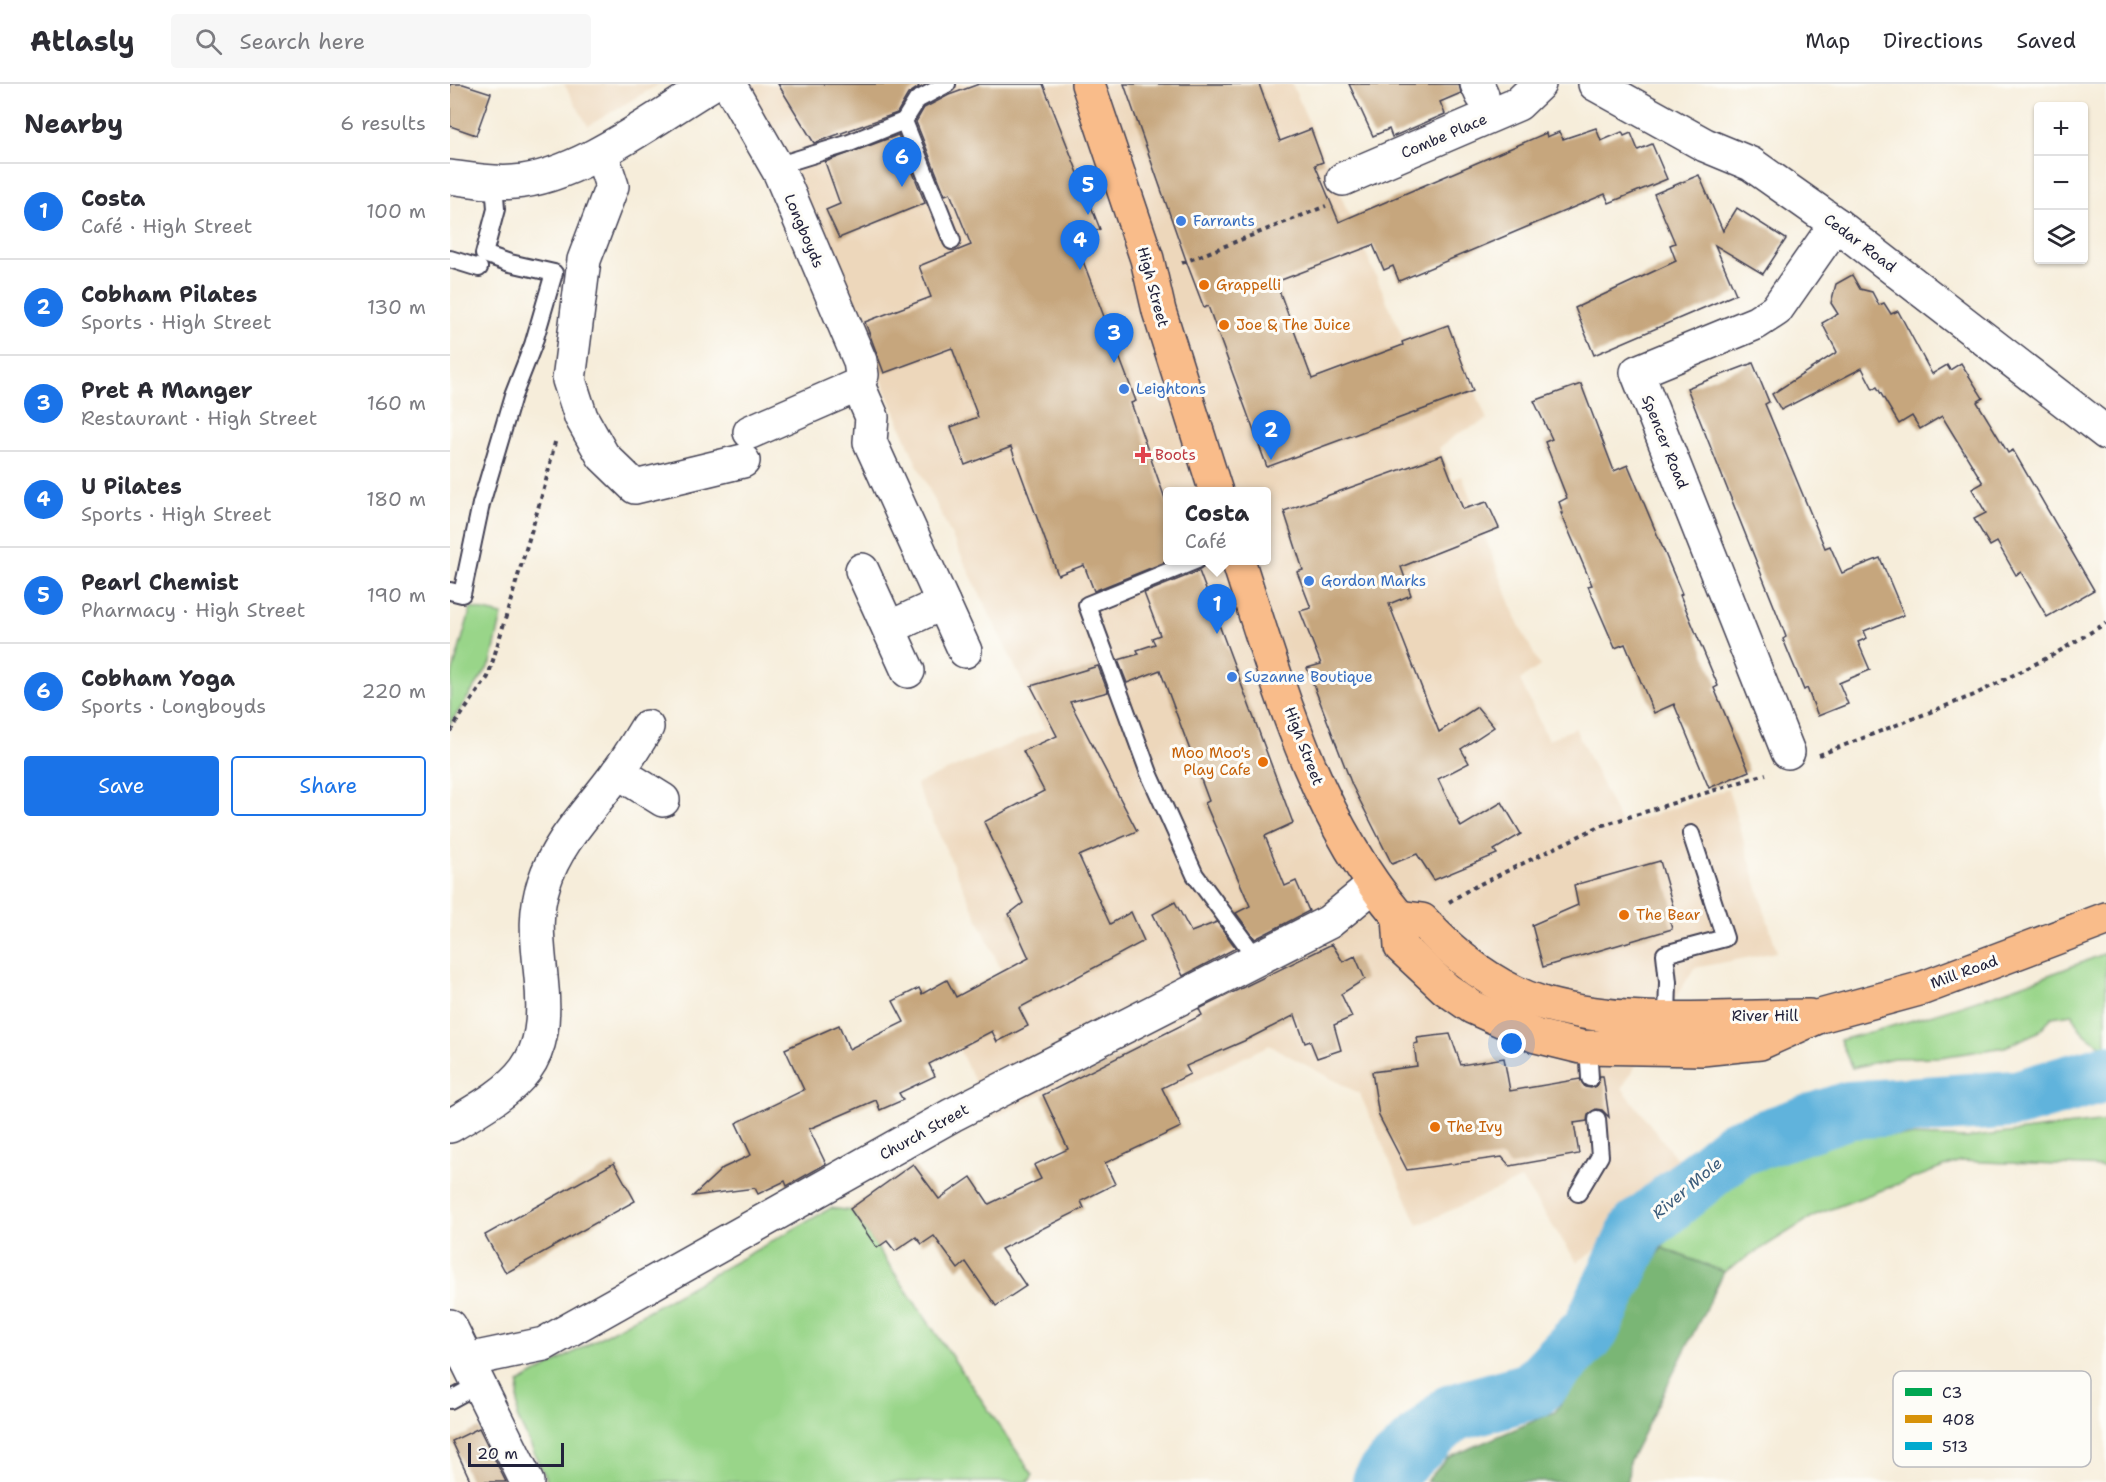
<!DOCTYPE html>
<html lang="en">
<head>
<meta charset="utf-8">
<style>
  :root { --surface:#fff; --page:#f7f7f7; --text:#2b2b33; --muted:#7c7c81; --line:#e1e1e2; --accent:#1a73e8 }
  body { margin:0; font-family:"Shantell Sans",sans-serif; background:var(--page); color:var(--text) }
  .controls { position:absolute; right:18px; top:18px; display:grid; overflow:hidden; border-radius:6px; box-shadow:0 2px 4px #0004 }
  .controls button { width:54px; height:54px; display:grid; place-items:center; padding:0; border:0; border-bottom:2px solid var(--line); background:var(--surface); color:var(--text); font:30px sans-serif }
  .scale { position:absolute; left:18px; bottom:15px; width:96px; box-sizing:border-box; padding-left:6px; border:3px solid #22223b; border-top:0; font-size:16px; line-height:21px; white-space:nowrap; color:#22223b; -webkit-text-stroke:4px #fdfcf7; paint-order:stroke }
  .you { position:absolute; left:1062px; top:960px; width:21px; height:21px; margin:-15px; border:4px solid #fff; border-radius:50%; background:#1a73e8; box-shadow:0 0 0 9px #1a73e833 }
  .badge { display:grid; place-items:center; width:39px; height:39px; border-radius:50%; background:var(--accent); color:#fff; font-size:20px; font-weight:700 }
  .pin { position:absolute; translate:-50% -50px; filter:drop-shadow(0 2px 3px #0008) }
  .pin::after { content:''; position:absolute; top:32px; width:21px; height:18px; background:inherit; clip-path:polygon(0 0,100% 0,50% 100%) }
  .popup { position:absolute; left:713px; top:403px; width:108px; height:78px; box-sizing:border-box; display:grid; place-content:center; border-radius:6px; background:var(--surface); filter:drop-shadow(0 2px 4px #0005); font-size:20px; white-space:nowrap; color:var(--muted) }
  .popup b { font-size:22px; color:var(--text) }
  .popup::after { content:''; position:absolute; left:50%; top:100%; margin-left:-12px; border:12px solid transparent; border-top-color:var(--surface) }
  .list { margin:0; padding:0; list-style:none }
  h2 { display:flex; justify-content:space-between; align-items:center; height:78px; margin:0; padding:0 24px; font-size:26px }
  h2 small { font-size:20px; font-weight:400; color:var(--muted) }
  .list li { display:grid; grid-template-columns:39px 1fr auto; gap:18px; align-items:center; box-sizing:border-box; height:96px; padding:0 24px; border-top:2px solid var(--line) }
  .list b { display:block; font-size:22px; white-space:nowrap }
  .list p { margin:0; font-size:20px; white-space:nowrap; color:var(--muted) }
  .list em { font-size:20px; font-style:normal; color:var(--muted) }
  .actions { display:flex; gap:12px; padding:18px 24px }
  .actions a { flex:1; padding:14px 0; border:2px solid var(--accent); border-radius:6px; text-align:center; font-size:21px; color:var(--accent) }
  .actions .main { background:var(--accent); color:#fff }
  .icon { flex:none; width:33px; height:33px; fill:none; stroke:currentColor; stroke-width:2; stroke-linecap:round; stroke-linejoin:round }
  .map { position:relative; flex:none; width:1656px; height:1398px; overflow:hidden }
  header { display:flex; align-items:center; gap:36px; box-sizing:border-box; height:84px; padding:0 30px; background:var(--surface); border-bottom:2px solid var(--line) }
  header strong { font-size:28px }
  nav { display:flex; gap:33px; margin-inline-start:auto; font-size:21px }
  .search { width:420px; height:54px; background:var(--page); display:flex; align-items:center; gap:15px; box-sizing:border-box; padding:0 21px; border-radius:6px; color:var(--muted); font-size:22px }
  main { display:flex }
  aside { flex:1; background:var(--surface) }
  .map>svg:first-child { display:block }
  .built { fill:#edd7bb; fill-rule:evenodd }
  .green { fill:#99d589; stroke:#5e7c62; stroke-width:1.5 }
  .forest { fill:#7ab675; stroke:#4e6c58; stroke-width:1.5 }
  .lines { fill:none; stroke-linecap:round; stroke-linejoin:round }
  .river { stroke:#61b3dc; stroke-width:58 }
  .building { fill:#c6a67d }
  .service-casing { stroke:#424053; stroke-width:20 }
  .minor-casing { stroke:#424053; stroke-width:36 }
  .tertiary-casing { stroke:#424053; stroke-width:36 }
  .primary-casing { stroke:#424053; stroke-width:36 }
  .path { stroke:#424053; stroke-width:4; stroke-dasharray:4.5 4.5; stroke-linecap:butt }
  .service { stroke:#fff; stroke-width:16 }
  .minor { stroke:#fff; stroke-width:33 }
  .tertiary { stroke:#fff; stroke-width:33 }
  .primary { stroke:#f9bc8a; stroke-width:33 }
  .shop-dot { fill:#3f7fe0; stroke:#fdfcf7; stroke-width:2 }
  .food-dot { fill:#e8710a; stroke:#fdfcf7; stroke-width:2 }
  .health-dot { fill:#e0444e; stroke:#fdfcf7; stroke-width:2 }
  .labels { text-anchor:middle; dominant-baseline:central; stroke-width:6; stroke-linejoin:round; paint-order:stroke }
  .street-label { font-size:15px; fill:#22223b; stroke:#fdfcf7 }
  .shop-label { font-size:15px; fill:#366cbe; stroke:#fdfcf7; text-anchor:start }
  .food-label { font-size:15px; fill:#c56008; stroke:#fdfcf7; text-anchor:start }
  .health-label { font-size:15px; fill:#be3a42; stroke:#fdfcf7; text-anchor:start }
  .water-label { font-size:16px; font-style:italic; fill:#3b5c7b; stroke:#fdfcf7 }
  .key { fill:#fdfcf7; stroke:#bbbbbf; stroke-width:1.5 }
  .key-label { font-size:16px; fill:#22223b }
</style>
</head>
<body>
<header>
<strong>Atlasly</strong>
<div class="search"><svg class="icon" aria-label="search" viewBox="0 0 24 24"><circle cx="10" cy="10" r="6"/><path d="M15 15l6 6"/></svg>Search here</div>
<nav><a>Map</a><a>Directions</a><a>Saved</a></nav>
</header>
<main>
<aside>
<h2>Nearby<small>6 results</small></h2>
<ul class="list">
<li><span class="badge">1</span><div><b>Costa</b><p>Café · High Street</p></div><em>100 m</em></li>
<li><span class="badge">2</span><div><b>Cobham Pilates</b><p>Sports · High Street</p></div><em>130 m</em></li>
<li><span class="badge">3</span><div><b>Pret A Manger</b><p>Restaurant · High Street</p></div><em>160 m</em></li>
<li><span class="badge">4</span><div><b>U Pilates</b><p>Sports · High Street</p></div><em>180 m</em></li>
<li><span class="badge">5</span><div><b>Pearl Chemist</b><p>Pharmacy · High Street</p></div><em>190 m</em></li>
<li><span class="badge">6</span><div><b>Cobham Yoga</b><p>Sports · Longboyds</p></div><em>220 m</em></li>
</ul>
<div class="actions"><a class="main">Save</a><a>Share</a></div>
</aside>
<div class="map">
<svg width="1656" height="1398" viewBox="0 0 1656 1398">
  <rect width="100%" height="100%" fill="#fdfcf7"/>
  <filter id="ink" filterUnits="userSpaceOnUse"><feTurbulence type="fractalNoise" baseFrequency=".0167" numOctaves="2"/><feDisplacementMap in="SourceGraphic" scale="12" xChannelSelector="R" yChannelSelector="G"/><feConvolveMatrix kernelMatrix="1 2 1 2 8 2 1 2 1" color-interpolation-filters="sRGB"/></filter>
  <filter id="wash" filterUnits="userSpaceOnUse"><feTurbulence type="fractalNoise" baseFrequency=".008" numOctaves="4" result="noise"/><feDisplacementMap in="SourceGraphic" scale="24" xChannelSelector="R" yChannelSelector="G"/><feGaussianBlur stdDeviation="1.35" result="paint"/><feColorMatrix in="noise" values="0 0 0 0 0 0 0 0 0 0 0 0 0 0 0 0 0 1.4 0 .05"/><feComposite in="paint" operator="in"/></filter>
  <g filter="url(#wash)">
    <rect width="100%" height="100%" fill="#f6edda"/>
    <g class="built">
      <path d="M 114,0 L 209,0 L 138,42 Z"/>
      <path d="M 285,0 L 842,0 L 953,254 L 998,238 L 1037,336 L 1007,350 L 989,364 L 1001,396 L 1012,392 L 1068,539 L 1090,582 L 1070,596 L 1098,656 L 1125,644 L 1172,742 L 1278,705 L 1327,868 L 1244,884 L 1172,1004 L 1237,1088 L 1154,1161 L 1127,1178 L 1071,1095 L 968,1141 L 910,1010 L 819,961 L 716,1011 L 690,961 L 543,1034 L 486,919 L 552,888 L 466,700 L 595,645 L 464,374 L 349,97 ZM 718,408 L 816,408 L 816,476 L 718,476 Z"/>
    </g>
    <g class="green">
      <path d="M 21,524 L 52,531 L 41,579 L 0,640 L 0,597 Z"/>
      <path d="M 1656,869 L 1656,964 C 1640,955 1627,947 1623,930 L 1602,933 L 1588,948 L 1555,963 L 1491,973 L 1443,974 L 1402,984 L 1390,956 C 1481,933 1569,904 1656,869 Z"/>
      <path d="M 1656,1037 L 1656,1083 L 1510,1077 L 1365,1131 L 1274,1188 L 1212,1164 L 1241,1124 L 1319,1078 L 1400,1050 L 1516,1054 Z"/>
      <path d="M 381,1124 L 402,1127 L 583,1391 L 578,1398 L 98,1398 L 67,1333 L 69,1299 Z"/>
    </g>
    <path class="forest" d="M 1212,1164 L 1274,1188 L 1179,1378 L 1178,1398 L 976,1398 L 997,1374 L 1105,1328 Z"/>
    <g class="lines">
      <path class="river" d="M 931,1398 L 939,1387 L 1002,1329 L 1083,1306 L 1141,1245 L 1188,1145 L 1286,1064 L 1399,1026 L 1567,1015 L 1656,989"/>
    </g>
    <g id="blocks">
      <g class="building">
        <path d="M 0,0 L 13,0 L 41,9 L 26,51 L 0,42 Z"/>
        <path d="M 328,0 L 467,0 L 469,3 L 458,10 L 447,29 L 364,59 Z"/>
        <path d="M 529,0 L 593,0 L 650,145 L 625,156 L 686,317 L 681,319 L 717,420 L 718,477 L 644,507 L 634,481 L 608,491 L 561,363 L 515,381 L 501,343 L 528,333 L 502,264 L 434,289 L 415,238 L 481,213 L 469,182 L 521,161 L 500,109 L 495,111 L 466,38 L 474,24 L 499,11 Z"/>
        <path d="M 674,0 L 809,0 L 830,57 L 861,45 L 873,78 L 865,81 L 889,138 L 1096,49 L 1097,53 L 1109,48 L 1113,55 L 1146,44 L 1151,57 L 1172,48 L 1174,52 L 1181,49 L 1188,66 L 1202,60 L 1217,95 L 1159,119 L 1155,110 L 949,197 L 943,182 L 934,186 L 923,161 L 826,198 L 862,295 L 953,261 L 952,258 L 998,241 L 1023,307 L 817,383 L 758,222 L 754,224 L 738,182 Z"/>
        <path d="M 899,0 L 1009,0 L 1011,9 L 990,18 L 995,30 L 942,53 L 939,45 L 923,52 Z"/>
        <path d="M 448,51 L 475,119 L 389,154 L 376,126 L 390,120 L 375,78 Z"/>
        <path d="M 1249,91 L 1273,147 L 1287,124 L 1336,155 L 1313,190 L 1265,161 L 1286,210 L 1144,271 L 1125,224 L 1226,177 L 1220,161 L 1225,159 L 1204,110 Z"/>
        <path d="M 1402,191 L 1410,205 L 1422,208 L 1429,221 L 1434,219 L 1441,230 L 1448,227 L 1482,290 L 1497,281 L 1500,286 L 1511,279 L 1533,314 L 1527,318 L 1558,369 L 1563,366 L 1644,506 L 1597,533 L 1571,488 L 1566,491 L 1547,458 L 1540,462 L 1524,435 L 1536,429 L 1522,405 L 1533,399 L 1492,332 L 1470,345 L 1462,332 L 1449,340 L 1427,303 L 1423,305 L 1412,284 L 1331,326 L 1322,310 L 1387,268 L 1372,239 L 1388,230 L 1381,219 L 1386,200 Z"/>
        <path d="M 1303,279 L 1319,318 L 1315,320 L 1375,464 L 1380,462 L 1392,489 L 1430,474 L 1454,531 L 1414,547 L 1417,554 L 1408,558 L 1420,586 L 1389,599 L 1398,620 L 1368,632 L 1357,604 L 1354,606 L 1333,555 L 1336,553 L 1332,542 L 1237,304 Z"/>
        <path d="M 1131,300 L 1164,387 L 1178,381 L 1232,510 L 1230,511 L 1268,602 L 1264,604 L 1299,687 L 1259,704 L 1224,620 L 1204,629 L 1175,560 L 1165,564 L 1138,502 L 1142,501 L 1111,429 L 1113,429 L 1109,418 L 1117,414 L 1095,358 L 1102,355 L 1084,317 Z"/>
        <path d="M 992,371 L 1013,425 L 1037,418 L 1049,444 L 951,483 L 961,511 L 939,520 L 989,648 L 1027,623 L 1044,643 L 1011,665 L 1019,679 L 988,695 L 1011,743 L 1052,718 L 1071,750 L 1044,766 L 1047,770 L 984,796 L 967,770 L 942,780 L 902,701 L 857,584 L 871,580 L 850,527 L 861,524 L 847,488 L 853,486 L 834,427 Z"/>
        <path d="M 749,487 L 843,739 L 815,752 L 835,802 L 846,797 L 859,827 L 805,855 L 786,829 L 800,822 L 755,719 L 759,717 L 710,586 L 677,599 L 668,576 L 689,570 L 687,566 L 705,560 L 702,554 L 710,551 L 694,509 Z"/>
        <path d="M 648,582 L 658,608 L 620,618 L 687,747 L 629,772 L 660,840 L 681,828 L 694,857 L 569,924 L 578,942 L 547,958 L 542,947 L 479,980 L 485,992 L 449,1009 L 453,1016 L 430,1026 L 426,1016 L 359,1045 L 376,1080 L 337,1102 L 335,1097 L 308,1110 L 305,1104 L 243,1112 L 273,1084 L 301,1071 L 286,1039 L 354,1006 L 335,965 L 389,941 L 399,965 L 454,938 L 443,917 L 469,904 L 472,910 L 497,896 L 506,913 L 579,874 L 559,830 L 573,819 L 534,738 L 594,707 L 573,667 L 607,652 L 581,602 Z"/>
        <path d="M 1210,777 L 1225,829 L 1218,831 L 1222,845 L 1093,883 L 1082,841 L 1128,821 L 1124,801 Z"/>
        <path d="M 725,818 L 741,848 L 767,838 L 786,864 L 733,892 L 703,830 Z"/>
        <path d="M 882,860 L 893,878 L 905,872 L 915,895 L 891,910 L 902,933 L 884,941 L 891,966 L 867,974 L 860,957 L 855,959 L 845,931 L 794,957 L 736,982 L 740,990 L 712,1004 L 731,1043 L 655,1079 L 665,1100 L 631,1117 L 634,1124 L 551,1165 L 576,1202 L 546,1222 L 516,1178 L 508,1185 L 484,1152 L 472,1160 L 466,1153 L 445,1167 L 437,1157 L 427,1164 L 400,1125 L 463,1080 L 489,1115 L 521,1093 L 539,1120 L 591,1095 L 584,1081 L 618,1065 L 593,1011 L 752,931 L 749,925 Z"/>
        <path d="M 1000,950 L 1011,981 L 1054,974 L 1060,1007 L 1130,995 L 1135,1003 L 1141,1004 L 1146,1002 L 1150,992 L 1153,992 L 1159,1033 L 1152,1026 L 1146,1025 L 1138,1030 L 1137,1037 L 1124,1039 L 1129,1070 L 1060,1082 L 1052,1073 L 957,1086 L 929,1032 L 922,988 L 967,982 L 964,960 L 968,959 L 967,954 Z"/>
        <path d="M 164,1079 L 185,1117 L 56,1189 L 35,1151 Z"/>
        <path d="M 29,1344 L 56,1398 L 21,1398 L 2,1357 Z"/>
      </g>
    </g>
  </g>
  <g filter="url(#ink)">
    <use href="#blocks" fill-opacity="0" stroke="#424053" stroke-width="1.5"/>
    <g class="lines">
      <defs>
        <g id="service">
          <path d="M 454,37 L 467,16 L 497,0"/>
          <path d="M 326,82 L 397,60 L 454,37 L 502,157"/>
          <path d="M 0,175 L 29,184"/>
          <path d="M 747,476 L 637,521 L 699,689 L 745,791 L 807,875"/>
          <path d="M 0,507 L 12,510 L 31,420 L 63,312 L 83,261 L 104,189 L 60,179 L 34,170 L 46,125 L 44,99"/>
          <path d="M 1217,933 L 1218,898 L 1215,870 L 1275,854 L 1241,750"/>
          <path d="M 1138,963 L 1140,994"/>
          <path d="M 1128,1109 L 1150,1072 L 1147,1035"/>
          <path d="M 0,1316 L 29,1300"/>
        </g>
        <g id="minor">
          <path d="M 279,0 L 330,89 L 410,277 L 412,291 L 408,301 L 422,333 L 420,358 L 515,567"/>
          <path d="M 1027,0 L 1032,11"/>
          <path d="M 1145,0 L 1255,61 L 1301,80 L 1386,140 L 1656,349"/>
          <path d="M 151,69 L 162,102 L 134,176 L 119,296 L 131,333 L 153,372 L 185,403 L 293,377"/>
          <path d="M 0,93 C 21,96 43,100 64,98 C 130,93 206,33 262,0"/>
          <path d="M 893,95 L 1068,20 L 1089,0"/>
          <path d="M 300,348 L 408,301"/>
          <path d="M 412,486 L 458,587"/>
          <path d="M 439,544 L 493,519"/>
          <path d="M 1338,668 L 1187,288 L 1306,239 L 1326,226 L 1386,140"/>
          <path d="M 168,688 L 213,716"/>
          <path d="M 0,1042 C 70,1001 101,982 91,893 C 88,859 83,832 94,799 C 107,757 142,724 167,689 C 178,675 187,659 197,643"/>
          <path d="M 17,1276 L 94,1260 L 502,1031 L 879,838 L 924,801"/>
        </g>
        <path id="tertiary" d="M 0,1242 L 77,1398"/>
        <g id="primary">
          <path d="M 638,0 L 697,175 L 709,227 L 766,408"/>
          <path d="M 788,476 C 828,600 864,732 949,833"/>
          <path d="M 949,833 L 951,863 L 996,905 L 1022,923 L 1086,952 L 1131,963 L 1252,965 L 1310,959 L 1370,932 L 1473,904 L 1656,835"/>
          <path d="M 949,833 L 972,836 C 1004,872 1047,906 1095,920 C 1179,943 1273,932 1359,932"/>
        </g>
      </defs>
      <use href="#service" class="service-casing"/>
      <use href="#minor" class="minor-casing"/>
      <use href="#tertiary" class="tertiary-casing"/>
      <use href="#primary" class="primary-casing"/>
      <g class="path">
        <path d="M 732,179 L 876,122"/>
        <path d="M 0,647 L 38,593 L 95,401 L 106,354"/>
        <path d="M 1369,671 L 1524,611 L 1603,571 L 1656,539"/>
        <path d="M 999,818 L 1020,805 L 1150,742 L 1316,690"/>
      </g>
      <use href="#service" class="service"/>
      <use href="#minor" class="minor"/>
      <use href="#tertiary" class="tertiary"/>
      <use href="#primary" class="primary"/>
    </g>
  </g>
  <g class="shop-dot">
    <circle cx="731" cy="137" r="6"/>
    <circle cx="674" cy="305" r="6"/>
    <circle cx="859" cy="497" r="6"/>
    <circle cx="782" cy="593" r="6"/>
  </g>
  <g class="food-dot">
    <circle cx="754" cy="201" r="6"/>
    <circle cx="774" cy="241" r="6"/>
    <circle cx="813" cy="678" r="6"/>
    <circle cx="1174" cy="831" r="6"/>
    <circle cx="985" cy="1043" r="6"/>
  </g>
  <path class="health-dot" d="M690 362h6v6h6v6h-6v6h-6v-6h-6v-6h6z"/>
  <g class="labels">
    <g class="street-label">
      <text transform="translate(994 52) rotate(-23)">Combe Place</text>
      <text transform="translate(354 147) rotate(67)">Longboyds</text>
      <text transform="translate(1410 159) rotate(37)">Cedar Road</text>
      <text transform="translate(703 203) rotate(75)">High Street</text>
      <text transform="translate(1215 358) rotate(68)">Spencer Road</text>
      <text transform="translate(854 662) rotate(69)">High Street</text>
      <text transform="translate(1514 888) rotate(-20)">Mill Road</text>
      <text x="1315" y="932">River Hill</text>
      <text transform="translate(474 1048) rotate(-29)">Church Street</text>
    </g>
    <g class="shop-label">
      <text x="743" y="137">Farrants</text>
      <text x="686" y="305">Leightons</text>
      <text x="871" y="497">Gordon Marks</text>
      <text x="794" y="593">Suzanne Boutique</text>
    </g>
    <g class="food-label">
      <text x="766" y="201">Grappelli</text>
      <text x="786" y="241">Joe &amp; The Juice</text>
      <text x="801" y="669" text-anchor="end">Moo Moo's<tspan x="801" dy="17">Play Cafe</tspan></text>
      <text x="1186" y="831">The Bear</text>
      <text x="997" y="1043">The Ivy</text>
    </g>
    <g class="health-label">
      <text x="705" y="371">Boots</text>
    </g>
    <g class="water-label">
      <text transform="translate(1237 1104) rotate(-40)">River Mole</text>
    </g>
  </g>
  <rect x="1443" y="1287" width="198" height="96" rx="9" class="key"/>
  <rect x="1455" y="1304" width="27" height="8" fill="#00a651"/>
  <rect x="1455" y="1331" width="27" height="8" fill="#d79209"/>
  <rect x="1455" y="1358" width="27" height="8" fill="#00a9ce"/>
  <g class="key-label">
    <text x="1492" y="1314">C3</text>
    <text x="1492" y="1341">408</text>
    <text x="1492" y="1368">513</text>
  </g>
</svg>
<div class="controls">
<button>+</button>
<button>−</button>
<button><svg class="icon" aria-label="layers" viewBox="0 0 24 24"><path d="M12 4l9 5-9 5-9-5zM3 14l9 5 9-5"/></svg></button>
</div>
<div class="scale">20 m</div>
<div class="you"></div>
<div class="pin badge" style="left:767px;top:550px">1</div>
<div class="popup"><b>Costa</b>Café</div>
<div class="pin badge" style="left:821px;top:376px">2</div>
<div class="pin badge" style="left:664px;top:279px">3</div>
<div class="pin badge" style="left:630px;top:186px">4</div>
<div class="pin badge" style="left:638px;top:131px">5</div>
<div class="pin badge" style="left:452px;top:103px">6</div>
</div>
</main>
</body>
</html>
